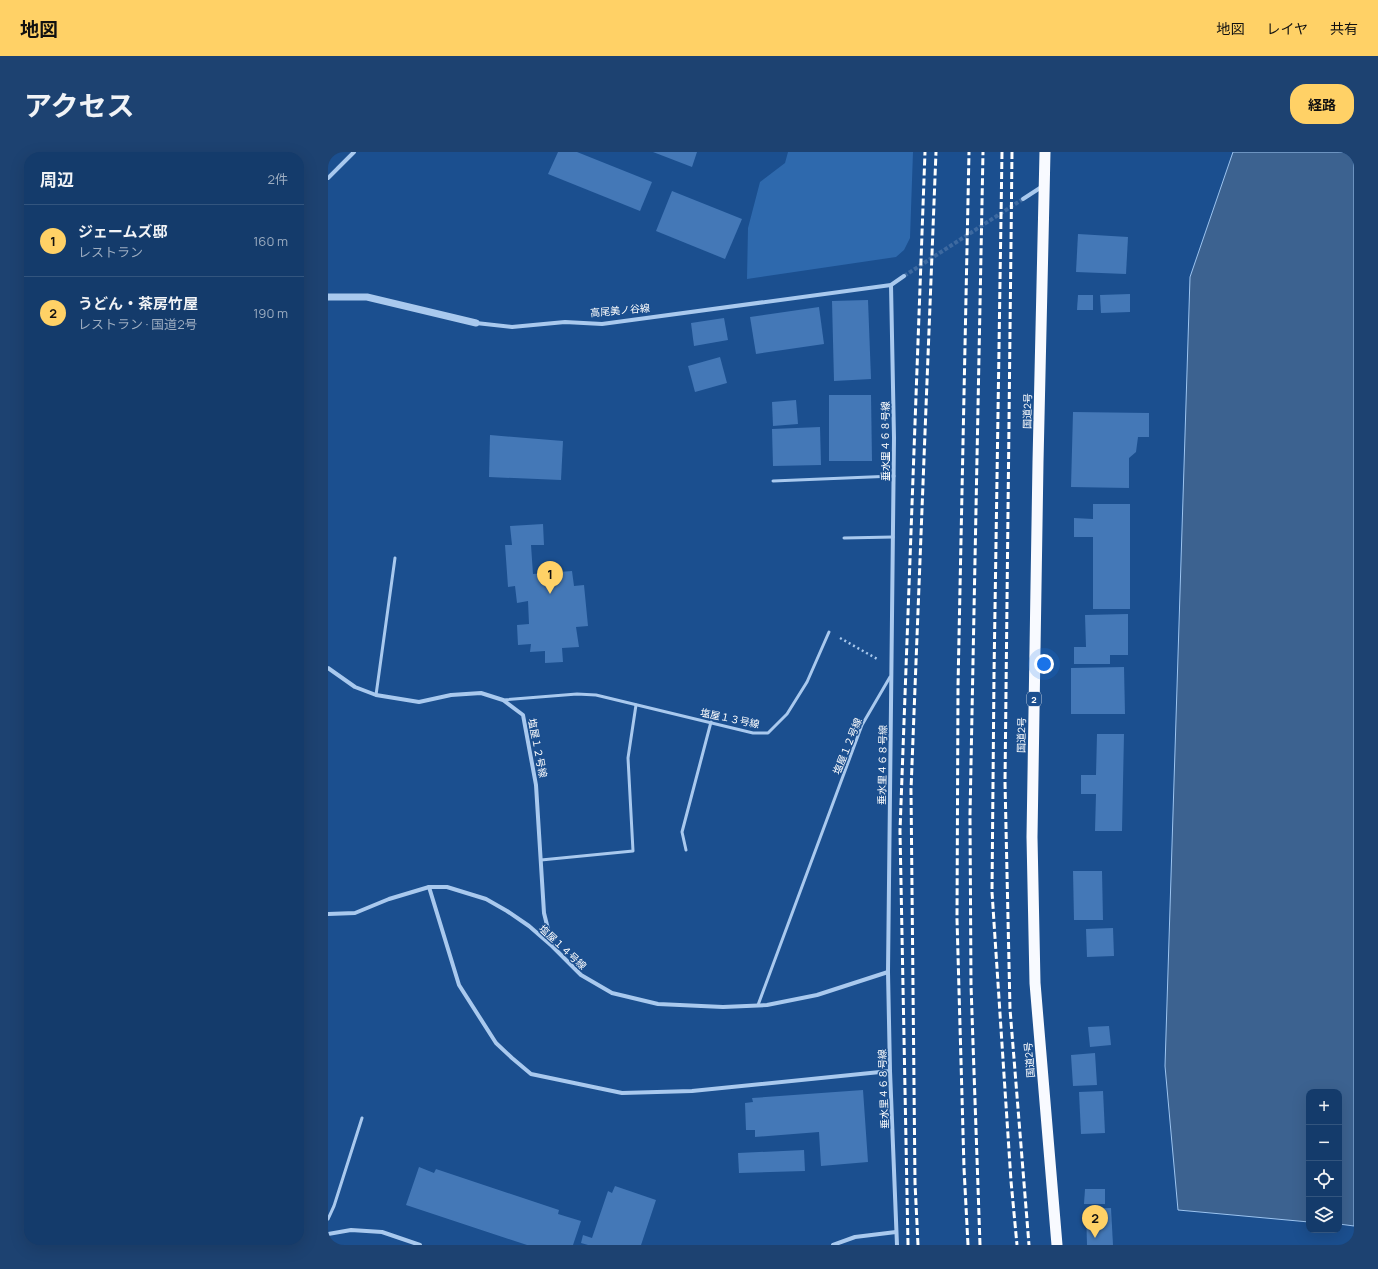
<!DOCTYPE html>
<html lang="ja">
<head>
<meta charset="utf-8">
<style>
  :root { --surface:#143b6b; --page:#1d4271; --text:#f1f3f6; --muted:#9dadc1; --line:#33557e; --accent:#ffd166 }
  body { margin:0; font-family:Manrope,"Noto Sans JP",sans-serif; background:var(--page); color:var(--text) }
  .controls { position:absolute; right:12px; bottom:12px; display:grid; overflow:hidden; border-radius:8px; box-shadow:0 4px 16px #0002 }
  .controls button { width:36px; height:36px; display:grid; place-items:center; padding:0; border:0; border-bottom:1px solid var(--line); background:var(--surface); color:var(--text); font:20px sans-serif }
  .you { position:absolute; left:716px; top:512px; width:14px; height:14px; margin:-10px; border:3px solid #fff; border-radius:50%; background:#1a73e8; box-shadow:0 0 0 6px #1a73e833 }
  .badge { display:grid; place-items:center; width:26px; height:26px; border-radius:50%; background:var(--accent); color:#111; font-size:13px; font-weight:700 }
  .pin { position:absolute; translate:-50% -33px; filter:drop-shadow(0 1px 2px #0008) }
  .pin::after { content:''; position:absolute; top:21px; width:14px; height:12px; background:inherit; clip-path:polygon(0 0,100% 0,50% 100%) }
  .list { margin:0; padding:0; list-style:none }
  h2 { display:flex; justify-content:space-between; align-items:center; height:52px; margin:0; padding:0 16px; font-size:17px }
  h2 small { font-size:13px; font-weight:400; color:var(--muted) }
  .list li { display:grid; grid-template-columns:26px 1fr auto; gap:12px; align-items:center; box-sizing:border-box; height:72px; padding:0 16px; border-top:1px solid var(--line) }
  .list b { display:block; font-size:15px; white-space:nowrap }
  .list p { margin:0; font-size:13px; white-space:nowrap; color:var(--muted) }
  .list em { font-size:13px; font-style:normal; color:var(--muted) }
  .icon { flex:none; width:22px; height:22px; fill:none; stroke:currentColor; stroke-width:2; stroke-linecap:round; stroke-linejoin:round }
  .map { position:relative; flex:none; width:1026px; height:1093px; overflow:hidden; border-radius:16px }
  header { display:flex; align-items:center; gap:24px; box-sizing:border-box; height:56px; padding:0 20px; background:var(--accent); color:#111 }
  header strong { font-size:19px }
  nav { display:flex; gap:22px; margin-inline-start:auto; font-size:14px }
  .intro { display:flex; align-items:center; justify-content:space-between; box-sizing:border-box; height:96px; padding:0 24px }
  h1 { margin:0; font-size:28px }
  .button { padding:10px 18px; border-radius:16px; background:var(--accent); color:#111; font-size:14px; font-weight:700 }
  main { display:flex; gap:24px; padding:0 24px }
  aside { flex:1; background:var(--surface); border-radius:16px; box-shadow:0 4px 16px #0002 }
  .map>svg:first-child { display:block }
  .green { fill:#2e69ad }
  .water { fill:#3c6290; stroke:#9cc4f0 }
  .building { fill:#4478b7 }
  .lines { fill:none; stroke-linecap:round; stroke-linejoin:round }
  .minor-tunnel { stroke:#3d69a0; stroke-width:4; stroke-dasharray:4 2; stroke-linecap:butt }
  .path { stroke:#a9c9ee; stroke-width:2.5; stroke-dasharray:2 3; stroke-linecap:butt }
  .service { stroke:#a9c9ee; stroke-width:3 }
  .minor { stroke:#a9c9ee; stroke-width:4 }
  .tertiary { stroke:#a9c9ee; stroke-width:7 }
  .trunk { stroke:#f8faff; stroke-width:11 }
  .rail { stroke:#fff; stroke-width:3; stroke-dasharray:7 3; stroke-linecap:butt }
  .labels { text-anchor:middle; dominant-baseline:central; stroke-width:3; stroke-linejoin:round; paint-order:stroke }
  .shield { fill:#1b4f8f; stroke:#bbcadd; stroke-width:1 }
  .shield-label { font-size:9px; font-weight:bold; fill:#fff }
  .street-label { font-size:10px; fill:#fff; stroke:#1b4f8f }
</style>
</head>
<body>
<header>
<strong>地図</strong>
<nav><a>地図</a><a>レイヤ</a><a>共有</a></nav>
</header>
<div class="intro"><h1>アクセス</h1><a class="button">経路</a></div>
<main>
<aside>
<h2>周辺<small>2件</small></h2>
<ul class="list">
<li><span class="badge">1</span><div><b>ジェームズ邸</b><p>レストラン</p></div><em>160 m</em></li>
<li><span class="badge">2</span><div><b>うどん・茶房竹屋</b><p>レストラン · 国道2号</p></div><em>190 m</em></li>
</ul>
</aside>
<div class="map">
<svg width="1026" height="1093" viewBox="0 0 1026 1093">
  <rect width="100%" height="100%" fill="#1b4f8f"/>
  <path class="green" d="M 460,0 L 585,0 L 582,86 L 576,98 L 568,105 L 419,127 L 420,76 L 432,30 L 457,11 Z"/>
  <path class="water" d="M 905,0 L 1026,0 L 1026,1074 L 1011,1072 L 1011,940 L 981,940 L 981,1070 L 850,1058 L 837,914 L 862,125 Z"/>
  <g class="building">
    <path d="M 230,0 L 249,0 L 324,30 L 312,59 L 220,22 Z"/>
    <path d="M 325,0 L 369,0 L 364,15 Z"/>
    <path d="M 344,39 L 414,67 L 397,107 L 328,79 Z"/>
    <path d="M 750,82 L 800,85 L 798,122 L 748,120 Z"/>
    <path d="M 802,142 L 802,160 L 773,161 L 772,143 Z"/>
    <path d="M 750,143 L 765,143 L 765,158 L 749,158 Z"/>
    <path d="M 540,148 L 543,227 L 506,229 L 504,149 Z"/>
    <path d="M 491,155 L 496,192 L 428,202 L 422,165 Z"/>
    <path d="M 396,166 L 400,188 L 366,194 L 363,171 Z"/>
    <path d="M 392,205 L 399,231 L 367,240 L 360,214 Z"/>
    <path d="M 501,243 L 543,243 L 544,309 L 501,309 Z"/>
    <path d="M 468,248 L 470,272 L 445,274 L 444,250 Z"/>
    <path d="M 745,260 L 821,261 L 821,285 L 810,285 L 808,300 L 801,306 L 801,336 L 743,335 Z"/>
    <path d="M 492,275 L 493,313 L 445,314 L 444,277 Z"/>
    <path d="M 162,283 L 235,289 L 233,328 L 161,325 Z"/>
    <path d="M 765,352 L 802,352 L 802,457 L 765,457 L 765,385 L 746,385 L 746,366 L 765,367 Z"/>
    <path d="M 215,372 L 216,393 L 203,393 L 205,422 L 244,419 L 246,434 L 256,433 L 260,474 L 248,475 L 251,495 L 234,496 L 235,510 L 217,511 L 217,499 L 202,500 L 203,492 L 190,493 L 189,473 L 201,472 L 200,449 L 189,451 L 187,434 L 180,435 L 177,393 L 184,393 L 182,374 Z"/>
    <path d="M 800,462 L 800,503 L 782,503 L 782,512 L 746,512 L 746,495 L 758,495 L 757,463 Z"/>
    <path d="M 796,515 L 797,562 L 743,562 L 743,516 Z"/>
    <path d="M 769,582 L 796,582 L 794,679 L 767,679 L 768,642 L 753,642 L 753,623 L 768,623 Z"/>
    <path d="M 745,719 L 774,719 L 775,768 L 746,768 Z"/>
    <path d="M 785,776 L 786,804 L 759,805 L 758,777 Z"/>
    <path d="M 781,874 L 783,893 L 762,895 L 760,875 Z"/>
    <path d="M 767,901 L 769,933 L 745,934 L 743,903 Z"/>
    <path d="M 535,938 L 540,1010 L 493,1014 L 491,980 L 427,985 L 427,978 L 418,978 L 417,951 L 425,950 L 424,946 Z"/>
    <path d="M 775,939 L 777,981 L 753,982 L 751,940 Z"/>
    <path d="M 476,998 L 477,1019 L 411,1021 L 410,1001 Z"/>
    <path d="M 91,1015 L 106,1021 L 108,1017 L 231,1058 L 230,1062 L 253,1069 L 245,1093 L 199,1093 L 78,1053 Z"/>
    <path d="M 287,1034 L 328,1048 L 313,1093 L 260,1093 L 253,1091 L 255,1083 L 264,1086 L 280,1039 L 284,1041 Z"/>
    <path d="M 757,1037 L 777,1037 L 777,1052 L 756,1052 Z"/>
    <path d="M 783,1056 L 785,1093 L 759,1093 L 758,1057 Z"/>
  </g>
  <g class="lines">
    <path class="minor-tunnel" d="M 576,124 L 695,47"/>
    <path class="path" d="M 512,486 L 551,508"/>
    <g class="service">
      <path d="M 445,329 L 566,324"/>
      <path d="M 516,386 L 565,385"/>
      <path d="M 48,543 L 67,406"/>
      <path d="M 175,548 L 249,542 L 268,543 L 425,581 L 440,581 L 459,562 L 479,530 L 501,480"/>
      <path d="M 358,698 L 354,680 L 383,570"/>
      <path d="M 213,708 L 305,699 L 300,606 L 308,553"/>
      <path d="M 430,853 L 534,573 L 562,525"/>
      <path d="M 0,1067 L 6,1054 L 34,966"/>
    </g>
    <g class="minor">
      <path d="M 0,26 L 26,0"/>
      <path d="M 695,47 L 715,34"/>
      <path d="M 563,133 L 566,286 L 560,820 L 562,919 L 569,1093"/>
      <path d="M 148,171 L 184,175 L 237,170 L 274,172 L 563,133 L 576,124"/>
      <path d="M 0,516 L 27,535 L 48,543 L 91,550 L 123,543 L 153,541 L 175,548 L 195,563 L 208,633 L 216,761 L 224,793"/>
      <path d="M 101,735 L 131,833 L 168,891 L 184,906 L 203,922 L 294,941 L 364,939 L 562,919"/>
      <path d="M 0,762 L 27,761 L 61,747 L 101,735 L 119,735 L 158,747 L 179,759 L 201,774 L 224,794 L 253,823 L 284,841 L 330,852 L 395,855 L 439,853 L 489,843 L 560,820"/>
      <path d="M 0,1082 L 23,1078 L 54,1080 L 92,1093"/>
      <path d="M 505,1093 L 527,1085 L 568,1080"/>
    </g>
    <path class="tertiary" d="M 0,145 L 39,145 L 148,171"/>
    <path class="trunk" d="M 717,0 L 710,310 L 704,685 L 707,831 L 729,1093"/>
    <g class="rail">
      <path d="M 674,0 L 666,522 L 664,740 L 683,1029 L 689,1093"/>
      <path d="M 684,0 L 677,630 L 682,857 L 701,1093"/>
      <path d="M 580,1093 L 572,679 L 597,0"/>
      <path d="M 590,1093 L 587,1031 L 583,638 L 608,0"/>
      <path d="M 640,1093 L 636,1016 L 629,767 L 630,534 L 641,0"/>
      <path d="M 652,1093 L 643,833 L 642,663 L 655,0"/>
    </g>
  </g>
  <g class="labels">
    <rect class="shield" x="699" y="540" width="14" height="14" rx="3"/>
    <g class="shield-label">
      <text x="706" y="547">2</text>
    </g>
    <g class="street-label">
      <text transform="translate(292 158) rotate(-5)">高尾美ノ谷線</text>
      <text transform="translate(699 259) rotate(-89)">国道2号</text>
      <text transform="translate(557 289) rotate(-90)">垂水里４６８号線</text>
      <text transform="translate(402 566) rotate(12)">塩屋１３号線</text>
      <text transform="translate(693 583) rotate(-89)">国道2号</text>
      <text transform="translate(519 594) rotate(-68)">塩屋１２号線</text>
      <text transform="translate(210 596) rotate(79)">塩屋１２号線</text>
      <text transform="translate(554 613) rotate(-89)">垂水里４６８号線</text>
      <text transform="translate(235 795) rotate(43)">塩屋１４号線</text>
      <text transform="translate(701 908) rotate(-95)">国道2号</text>
      <text transform="translate(555 937) rotate(-92)">垂水里４６８号線</text>
    </g>
  </g>
</svg>
<div class="controls">
<button>+</button>
<button>−</button>
<button><svg class="icon" aria-label="locate" viewBox="0 0 24 24"><circle cx="12" cy="12" r="6"/><path d="M12 2v4M12 18v4M2 12h4M18 12h4"/></svg></button>
<button><svg class="icon" aria-label="layers" viewBox="0 0 24 24"><path d="M12 4l9 5-9 5-9-5zM3 14l9 5 9-5"/></svg></button>
</div>
<div class="you"></div>
<div class="pin badge" style="left:222px;top:442px">1</div>
<div class="pin badge" style="left:767px;top:1086px">2</div>
</div>
</main>
</body>
</html>
